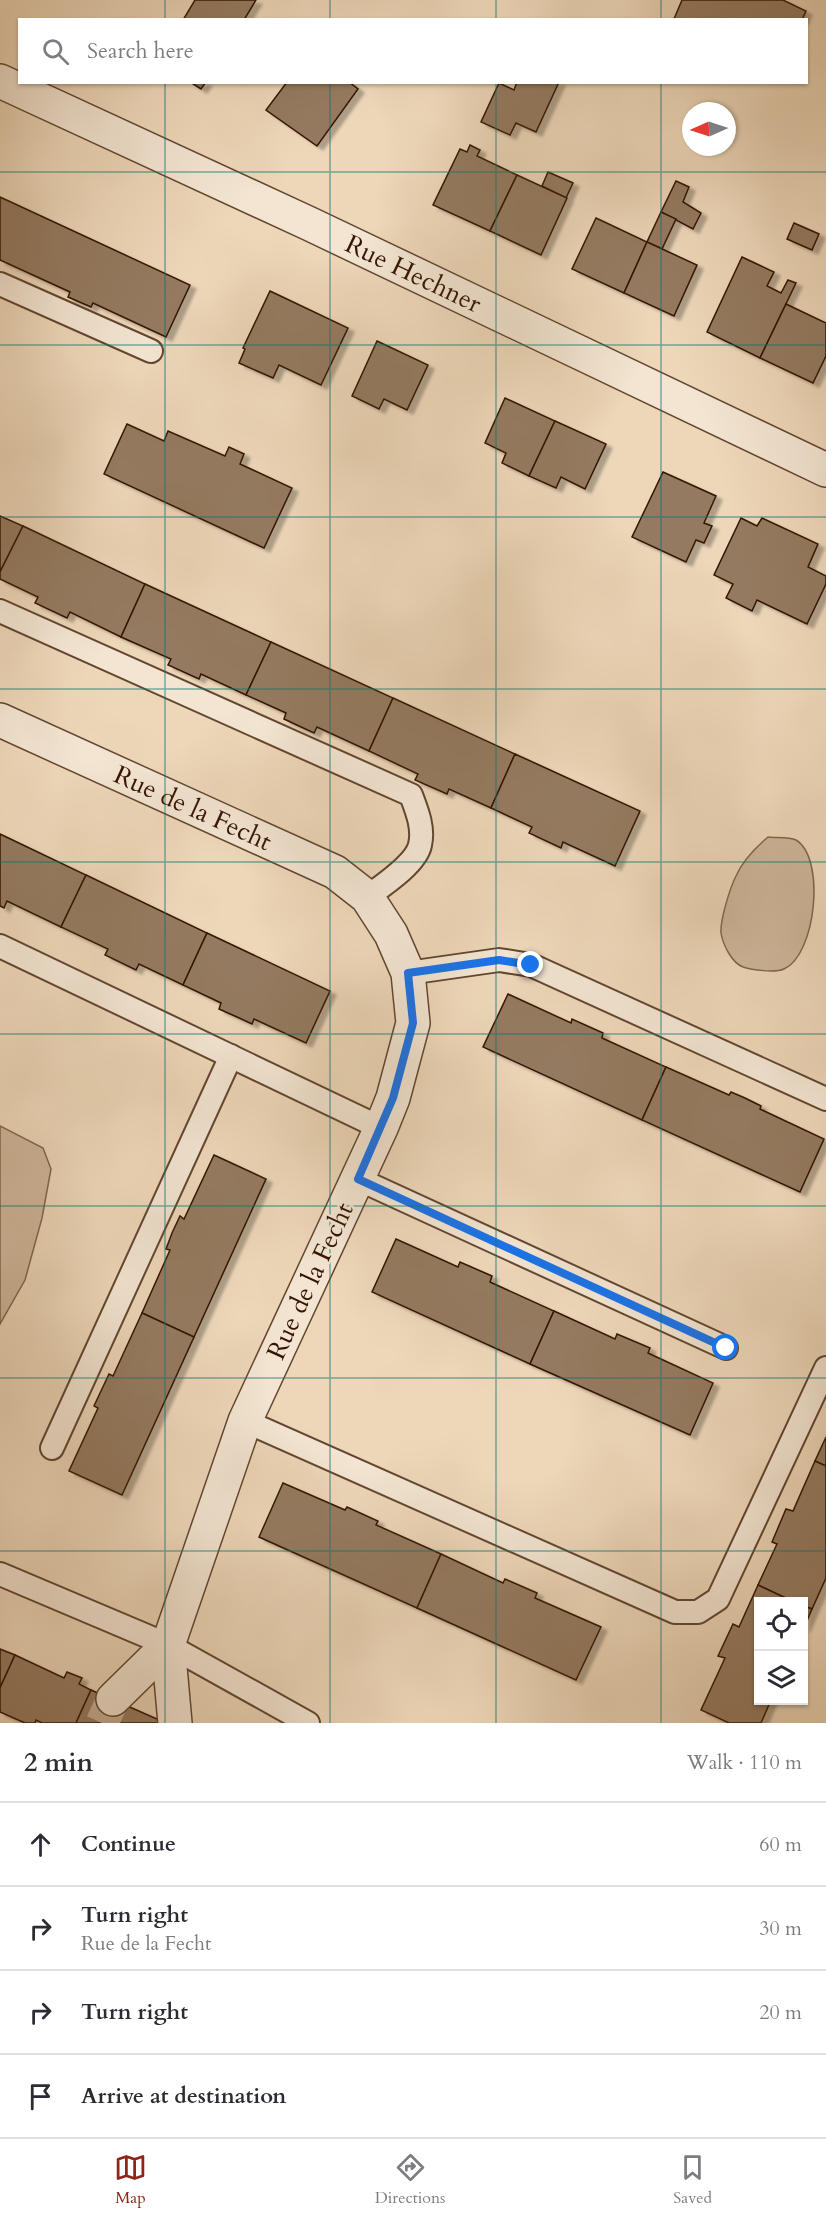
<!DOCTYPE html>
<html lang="en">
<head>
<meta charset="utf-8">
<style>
  :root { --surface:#fff; --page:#f7f7f7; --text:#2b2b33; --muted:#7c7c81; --line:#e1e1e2; --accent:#8f2418 }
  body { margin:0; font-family:Cardo,serif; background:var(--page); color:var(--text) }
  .controls { position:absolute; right:18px; bottom:18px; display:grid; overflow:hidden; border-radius:0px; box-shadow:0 2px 4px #0004 }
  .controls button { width:54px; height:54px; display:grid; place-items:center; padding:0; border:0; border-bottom:2px solid var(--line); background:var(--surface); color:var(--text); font:30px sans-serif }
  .compass { position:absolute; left:682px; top:102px; width:54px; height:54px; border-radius:50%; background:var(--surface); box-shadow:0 2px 4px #0004; rotate:267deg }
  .stop { position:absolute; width:18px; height:18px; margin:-14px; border:4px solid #1a73e8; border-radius:50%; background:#fff }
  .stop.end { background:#1a73e8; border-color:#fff; box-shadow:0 2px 6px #0008 }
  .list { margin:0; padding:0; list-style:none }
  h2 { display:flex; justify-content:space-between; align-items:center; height:78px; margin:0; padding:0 24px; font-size:26px }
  h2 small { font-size:20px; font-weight:400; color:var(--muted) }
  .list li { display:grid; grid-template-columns:39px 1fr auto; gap:18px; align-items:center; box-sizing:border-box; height:84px; padding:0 24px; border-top:2px solid var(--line) }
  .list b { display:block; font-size:22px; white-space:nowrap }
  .list p { margin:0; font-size:20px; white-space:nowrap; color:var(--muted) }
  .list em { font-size:20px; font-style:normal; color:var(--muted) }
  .icon { flex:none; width:33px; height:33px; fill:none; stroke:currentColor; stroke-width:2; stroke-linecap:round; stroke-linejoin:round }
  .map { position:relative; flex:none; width:826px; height:1723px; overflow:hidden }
  .search { position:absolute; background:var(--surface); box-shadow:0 2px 4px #0004; left:18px; right:18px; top:18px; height:66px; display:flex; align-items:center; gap:15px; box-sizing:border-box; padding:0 21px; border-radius:0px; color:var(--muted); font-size:22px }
  .sheet { height:414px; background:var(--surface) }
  nav { display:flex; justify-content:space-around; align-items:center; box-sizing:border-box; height:84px; border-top:2px solid var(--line); background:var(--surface); font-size:16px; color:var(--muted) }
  nav a { display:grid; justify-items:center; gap:3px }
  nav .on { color:var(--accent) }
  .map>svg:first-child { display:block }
  .green { fill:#ceb69a; stroke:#81664e; stroke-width:1.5 }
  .building { fill:#947a61; stroke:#341502; stroke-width:1.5; filter:url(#shadow) }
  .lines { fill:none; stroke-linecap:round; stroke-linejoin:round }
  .street-tunnel { stroke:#c8b094; stroke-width:33; stroke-dasharray:33 16; stroke-linecap:butt }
  .lane-casing { stroke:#624630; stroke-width:26 }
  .street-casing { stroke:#624630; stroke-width:36 }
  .lane { stroke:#f3e5d2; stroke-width:22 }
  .street { stroke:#f3e5d2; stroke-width:33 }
  .route { stroke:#1a73e8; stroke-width:8 }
  .grid { fill:none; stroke:#0f766e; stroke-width:1.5; stroke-opacity:0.55 }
  .labels { text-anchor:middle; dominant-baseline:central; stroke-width:4.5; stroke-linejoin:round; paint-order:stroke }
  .street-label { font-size:26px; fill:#341502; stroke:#f3e5d2 }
</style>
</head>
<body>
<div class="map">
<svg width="826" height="1723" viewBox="0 0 826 1723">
  <defs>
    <filter id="shadow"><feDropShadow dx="6" dy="4" stdDeviation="1.5" flood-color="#0004"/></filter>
  </defs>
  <rect width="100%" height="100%" fill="#edd7b9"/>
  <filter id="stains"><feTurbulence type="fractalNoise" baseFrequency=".00333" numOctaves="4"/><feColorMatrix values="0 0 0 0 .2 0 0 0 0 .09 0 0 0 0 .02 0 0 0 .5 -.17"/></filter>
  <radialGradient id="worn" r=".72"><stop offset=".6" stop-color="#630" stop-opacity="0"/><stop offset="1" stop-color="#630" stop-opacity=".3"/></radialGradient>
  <g class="green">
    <path d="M 768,837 C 776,838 789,837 796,840 C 826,858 816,955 784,969 C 775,973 752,970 743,967 C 732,963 723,945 721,933 C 720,920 730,888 736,876 C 743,860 755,848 768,837 Z"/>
    <path d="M 0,1126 L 43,1148 L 51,1169 L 42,1218 L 25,1280 L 0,1324 Z"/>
  </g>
  <g class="building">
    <path d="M 195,0 L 256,0 L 244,20 L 183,20 Z"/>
    <path d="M 682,0 L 783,0 L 806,11 L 802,20 L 676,20 L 674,19 Z"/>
    <path d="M 190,82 L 206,82 L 201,89 Z"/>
    <path d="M 287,82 L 349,82 L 358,89 L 317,146 L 266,110 Z"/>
    <path d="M 517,82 L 559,82 L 536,132 L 516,123 L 510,135 L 481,122 L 499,83 L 514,90 Z"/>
    <path d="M 470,145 L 480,150 L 477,156 L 517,175 L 490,231 L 433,205 L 460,149 L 467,152 Z"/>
    <path d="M 548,172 L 573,183 L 566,198 L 542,186 Z"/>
    <path d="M 517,175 L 567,198 L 541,255 L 490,231 Z"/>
    <path d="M 676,181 L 689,187 L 683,202 L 701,213 L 693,229 L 661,212 Z"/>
    <path d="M 0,197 L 190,285 L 166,337 L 93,303 L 91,307 L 68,297 L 70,292 L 0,260 Z"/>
    <path d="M 661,212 L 676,219 L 662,249 L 647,242 Z"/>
    <path d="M 596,218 L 647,242 L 624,293 L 572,269 Z"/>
    <path d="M 794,223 L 819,234 L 812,250 L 787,239 Z"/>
    <path d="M 647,242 L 697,265 L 674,316 L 624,293 Z"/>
    <path d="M 742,257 L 774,272 L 767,286 L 781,293 L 788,280 L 796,283 L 760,358 L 707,332 Z"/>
    <path d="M 270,291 L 348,328 L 321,385 L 279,365 L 273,378 L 239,363 L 245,349 L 243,348 Z"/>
    <path d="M 786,304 L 826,323 L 826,356 L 813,383 L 760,358 Z"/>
    <path d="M 377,341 L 428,365 L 407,410 L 384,399 L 379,409 L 352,396 Z"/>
    <path d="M 505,398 L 555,421 L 529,476 L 502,463 L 506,453 L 485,443 Z"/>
    <path d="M 555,421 L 606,444 L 585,489 L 561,477 L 556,488 L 529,476 Z"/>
    <path d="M 127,424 L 164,441 L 168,431 L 225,456 L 229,447 L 244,454 L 240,464 L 292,488 L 264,548 L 104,474 Z"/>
    <path d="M 663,472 L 716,496 L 704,523 L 712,526 L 704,543 L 696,540 L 686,562 L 632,537 Z"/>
    <path d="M 0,516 L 23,526 L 0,572 Z"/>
    <path d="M 741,518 L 757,526 L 762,518 L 818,544 L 808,567 L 826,576 L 826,584 L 807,624 L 757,600 L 752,611 L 726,598 L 733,584 L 714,575 Z"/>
    <path d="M 23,526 L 145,584 L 121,637 L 70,612 L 67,618 L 35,603 L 38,597 L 0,579 L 0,572 Z"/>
    <path d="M 145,584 L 271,642 L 246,695 L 201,674 L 199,679 L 168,665 L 171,659 L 121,637 Z"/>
    <path d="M 271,642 L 393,698 L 369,751 L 317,727 L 314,733 L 284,719 L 286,713 L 246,695 Z"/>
    <path d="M 393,698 L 515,754 L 491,808 L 449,789 L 447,794 L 415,780 L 418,774 L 369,751 Z"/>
    <path d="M 515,754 L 640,811 L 615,866 L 563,842 L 561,848 L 529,833 L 532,827 L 491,808 Z"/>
    <path d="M 0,834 L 86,875 L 61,927 L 7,901 L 4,908 L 0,906 Z"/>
    <path d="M 86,875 L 207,933 L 183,985 L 139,964 L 136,970 L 105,955 L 108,949 L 61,927 Z"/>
    <path d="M 207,933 L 330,991 L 306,1043 L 254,1019 L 252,1024 L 237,1017 L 219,1009 L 221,1003 L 183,985 Z"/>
    <path d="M 508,994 L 571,1023 L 572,1019 L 603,1033 L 602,1038 L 666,1067 L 642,1120 L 483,1047 Z"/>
    <path d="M 666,1067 L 729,1095 L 731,1092 L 745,1098 L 761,1106 L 760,1109 L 824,1139 L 800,1192 L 642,1120 Z"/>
    <path d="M 214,1155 L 266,1179 L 194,1337 L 142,1313 L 170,1250 L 166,1249 L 172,1233 L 180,1216 L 184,1219 Z"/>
    <path d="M 396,1239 L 458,1267 L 460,1262 L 492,1276 L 490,1282 L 554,1311 L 530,1364 L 372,1292 Z"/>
    <path d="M 554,1311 L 615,1339 L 617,1334 L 650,1348 L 648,1353 L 713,1383 L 690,1435 L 530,1364 Z"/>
    <path d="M 142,1313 L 194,1337 L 122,1495 L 69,1471 L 98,1408 L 94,1406 L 109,1374 L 113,1376 Z"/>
    <path d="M 826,1437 L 826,1466 L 815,1461 Z"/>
    <path d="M 815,1461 L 826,1466 L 826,1578 L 812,1609 L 804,1606 L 804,1602 L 794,1602 L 758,1585 L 777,1544 L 772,1542 L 786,1509 L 793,1511 Z"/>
    <path d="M 283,1483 L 345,1510 L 347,1507 L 378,1521 L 376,1525 L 441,1554 L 417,1608 L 259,1537 Z"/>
    <path d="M 441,1554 L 503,1583 L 505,1579 L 537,1593 L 535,1598 L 601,1627 L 576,1680 L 417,1608 Z"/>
    <path d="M 758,1585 L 794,1602 L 758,1602 L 758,1700 L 771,1700 L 761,1723 L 729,1723 L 701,1710 L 725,1658 L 718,1656 L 733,1624 L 739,1627 Z"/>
    <path d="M 804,1606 L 812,1609 L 804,1628 Z"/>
    <path d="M 0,1649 L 15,1655 L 0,1688 Z"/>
    <path d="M 15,1655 L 64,1678 L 67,1672 L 82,1678 L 79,1684 L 91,1690 L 76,1723 L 42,1723 L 36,1720 L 35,1723 L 25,1723 L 0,1712 L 0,1688 Z"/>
    <path d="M 91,1690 L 166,1723 L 76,1723 Z"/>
  </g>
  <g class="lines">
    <path class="street-tunnel" d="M 102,1723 L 113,1699"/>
    <defs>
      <g id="lane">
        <path d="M 0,284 L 151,351"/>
        <path d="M 0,611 L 411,795 C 417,811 424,828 420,845 C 416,864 382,886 367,897"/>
        <path d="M 0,946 L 381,1128"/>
        <path d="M 408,973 L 499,960 L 531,965 L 826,1099"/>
        <path d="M 358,1179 L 726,1348"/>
        <path d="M 245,1421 L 675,1612 L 698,1612 L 718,1599 L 826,1368"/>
        <path d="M 52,1448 L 231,1056"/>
        <path d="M 0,1574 L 168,1645 L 308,1723"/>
      </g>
      <g id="street">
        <path id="s1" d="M 0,81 L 310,224 L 826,470"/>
        <path id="s2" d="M 0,720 L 335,872 L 367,897 L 391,934 L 408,973 L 413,1023 L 393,1098 L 381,1128 L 245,1421 L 168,1645 L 175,1723"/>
        <path d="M 113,1699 L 168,1645"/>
      </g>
    </defs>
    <use href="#lane" class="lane-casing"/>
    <use href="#street" class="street-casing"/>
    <use href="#lane" class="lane"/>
    <use href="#street" class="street"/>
  </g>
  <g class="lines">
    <path class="route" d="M 531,965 L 499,960 L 408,973 L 413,1023 L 393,1098 L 358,1179 L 726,1348"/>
  </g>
  <path class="grid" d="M 165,0 L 165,20M 330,0 L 330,20M 496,0 L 496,20M 661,0 L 661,20M 165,82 L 165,1723M 330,82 L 330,1723M 496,82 L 496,1723M 661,82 L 661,1723M 0,172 L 826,172M 0,345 L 826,345M 0,517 L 826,517M 0,689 L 826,689M 0,862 L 826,862M 0,1034 L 826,1034M 0,1206 L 826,1206M 0,1378 L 826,1378M 0,1551 L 826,1551"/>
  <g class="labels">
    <g class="street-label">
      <text stroke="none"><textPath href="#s1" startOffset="456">Rue Hechner</textPath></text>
      <text stroke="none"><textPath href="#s2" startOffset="212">Rue de la Fecht</textPath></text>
      <text transform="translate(310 1281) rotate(-65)">Rue de la Fecht</text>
    </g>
  </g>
  <rect width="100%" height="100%" filter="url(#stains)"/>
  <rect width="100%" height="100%" fill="url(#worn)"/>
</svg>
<div class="controls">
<button><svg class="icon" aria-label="locate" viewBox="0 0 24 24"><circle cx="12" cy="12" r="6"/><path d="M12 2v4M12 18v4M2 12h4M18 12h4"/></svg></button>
<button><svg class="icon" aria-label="layers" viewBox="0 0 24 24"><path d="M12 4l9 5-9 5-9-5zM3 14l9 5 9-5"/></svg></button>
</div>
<svg class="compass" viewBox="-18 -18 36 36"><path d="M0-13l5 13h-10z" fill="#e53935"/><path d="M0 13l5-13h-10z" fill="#7c7c81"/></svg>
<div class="stop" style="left:726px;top:1348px"></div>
<div class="stop end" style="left:531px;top:965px"></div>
<div class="search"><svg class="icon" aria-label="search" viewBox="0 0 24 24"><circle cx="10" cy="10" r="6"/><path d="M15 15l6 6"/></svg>Search here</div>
</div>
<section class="sheet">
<h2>2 min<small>Walk · 110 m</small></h2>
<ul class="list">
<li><svg class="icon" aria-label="ahead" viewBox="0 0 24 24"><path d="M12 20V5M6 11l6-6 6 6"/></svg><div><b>Continue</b></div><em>60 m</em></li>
<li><svg class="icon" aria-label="right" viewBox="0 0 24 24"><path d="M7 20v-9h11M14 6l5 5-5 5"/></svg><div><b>Turn right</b><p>Rue de la Fecht</p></div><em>30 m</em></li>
<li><svg class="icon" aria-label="right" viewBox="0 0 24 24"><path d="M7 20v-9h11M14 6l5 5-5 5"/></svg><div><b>Turn right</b></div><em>20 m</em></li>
<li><svg class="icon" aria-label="arrive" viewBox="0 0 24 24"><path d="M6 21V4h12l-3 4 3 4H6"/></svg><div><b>Arrive at destination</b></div></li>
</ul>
</section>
<nav>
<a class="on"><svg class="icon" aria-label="map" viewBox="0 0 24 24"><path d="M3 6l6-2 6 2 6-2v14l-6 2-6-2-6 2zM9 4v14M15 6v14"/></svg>Map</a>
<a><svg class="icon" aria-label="directions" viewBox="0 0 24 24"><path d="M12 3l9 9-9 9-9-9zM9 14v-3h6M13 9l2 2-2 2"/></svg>Directions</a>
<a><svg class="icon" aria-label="saved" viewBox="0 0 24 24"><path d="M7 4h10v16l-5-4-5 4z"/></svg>Saved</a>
</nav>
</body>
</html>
